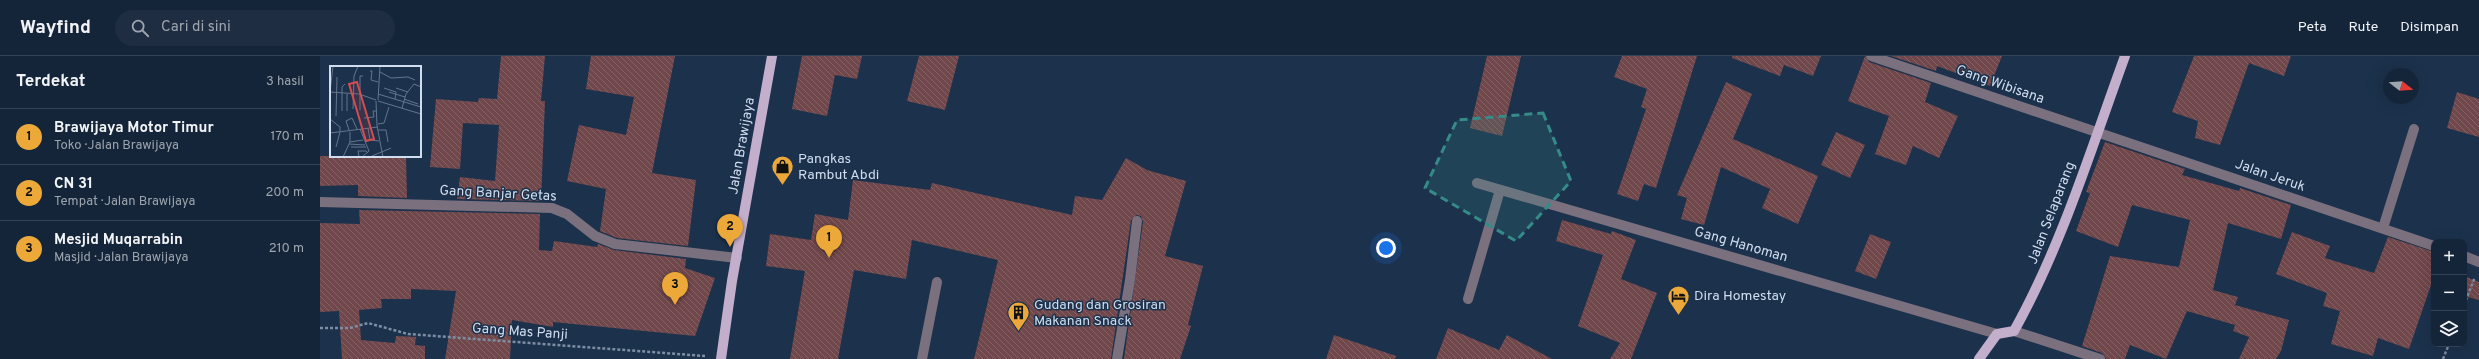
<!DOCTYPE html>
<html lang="id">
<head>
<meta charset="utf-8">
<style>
  :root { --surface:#152539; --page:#1e2d41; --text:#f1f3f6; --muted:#9da5ae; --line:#344253; --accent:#eca93a }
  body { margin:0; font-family:Overpass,sans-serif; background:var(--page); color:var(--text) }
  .controls { position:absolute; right:12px; bottom:12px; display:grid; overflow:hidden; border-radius:8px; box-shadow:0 4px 16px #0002 }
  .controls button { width:36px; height:36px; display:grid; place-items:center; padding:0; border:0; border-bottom:1px solid var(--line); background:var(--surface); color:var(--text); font:20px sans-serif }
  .compass { position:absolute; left:2063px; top:12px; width:36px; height:36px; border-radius:50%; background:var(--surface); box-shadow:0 4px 16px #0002; rotate:107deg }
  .you { position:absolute; left:1066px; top:192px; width:14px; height:14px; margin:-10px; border:3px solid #fff; border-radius:50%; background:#1a73e8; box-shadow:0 0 0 6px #1a73e833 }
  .badge { display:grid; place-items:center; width:26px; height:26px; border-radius:50%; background:var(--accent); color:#111; font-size:13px; font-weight:700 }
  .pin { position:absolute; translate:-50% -33px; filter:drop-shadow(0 1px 2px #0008) }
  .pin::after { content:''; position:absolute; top:21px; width:14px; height:12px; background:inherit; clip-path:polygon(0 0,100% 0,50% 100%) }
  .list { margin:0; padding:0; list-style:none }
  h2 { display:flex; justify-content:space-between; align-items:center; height:52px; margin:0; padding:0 16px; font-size:17px }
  h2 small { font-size:13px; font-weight:400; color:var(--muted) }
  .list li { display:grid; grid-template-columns:26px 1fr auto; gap:12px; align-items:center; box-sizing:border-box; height:56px; padding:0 16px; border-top:1px solid var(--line) }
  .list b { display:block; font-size:15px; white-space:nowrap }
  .list p { margin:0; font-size:13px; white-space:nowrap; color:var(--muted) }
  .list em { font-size:13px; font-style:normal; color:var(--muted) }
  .icon { flex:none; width:22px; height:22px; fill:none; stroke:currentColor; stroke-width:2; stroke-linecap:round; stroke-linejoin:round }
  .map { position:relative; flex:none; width:2159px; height:303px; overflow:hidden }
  header { display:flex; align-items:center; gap:24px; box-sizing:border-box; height:56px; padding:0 20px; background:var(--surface); border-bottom:1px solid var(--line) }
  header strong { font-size:19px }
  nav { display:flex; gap:22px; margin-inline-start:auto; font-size:14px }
  .search { width:280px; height:36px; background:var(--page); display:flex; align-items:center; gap:10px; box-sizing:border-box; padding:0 14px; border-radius:22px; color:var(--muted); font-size:15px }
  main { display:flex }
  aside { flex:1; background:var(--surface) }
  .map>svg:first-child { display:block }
  .building { fill:url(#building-back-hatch) }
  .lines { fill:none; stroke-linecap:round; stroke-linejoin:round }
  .path { stroke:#7d8ea4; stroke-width:2.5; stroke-dasharray:3 2; stroke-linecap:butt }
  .minor { stroke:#7a707e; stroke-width:10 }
  .major { stroke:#c3aecc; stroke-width:10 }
  .marked { fill:#358b88; fill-opacity:0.2; stroke:#358b88; stroke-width:3; stroke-dasharray:8 5; stroke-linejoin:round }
  .labels { text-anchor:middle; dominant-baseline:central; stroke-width:3; stroke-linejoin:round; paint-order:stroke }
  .street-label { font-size:14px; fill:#cfddee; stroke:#1c314c }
  .poi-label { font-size:14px; fill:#cfddee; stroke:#1c314c; text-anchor:start }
  .inset-road { fill:none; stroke:#64768d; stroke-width:1 }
  .view { fill:#d54c50; fill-opacity:0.15; stroke:#d54c50; stroke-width:2 }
  .inset-edge { fill:none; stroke:#cfddee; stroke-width:2 }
</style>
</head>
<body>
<header>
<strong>Wayfind</strong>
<div class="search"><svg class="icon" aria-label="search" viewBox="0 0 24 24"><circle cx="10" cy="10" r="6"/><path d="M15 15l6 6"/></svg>Cari di sini</div>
<nav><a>Peta</a><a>Rute</a><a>Disimpan</a></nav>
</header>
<main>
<aside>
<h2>Terdekat<small>3 hasil</small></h2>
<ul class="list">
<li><span class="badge">1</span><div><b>Brawijaya Motor Timur</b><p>Toko · Jalan Brawijaya</p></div><em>170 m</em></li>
<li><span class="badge">2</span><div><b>CN 31</b><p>Tempat · Jalan Brawijaya</p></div><em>200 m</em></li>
<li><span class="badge">3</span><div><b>Mesjid Muqarrabin</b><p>Masjid · Jalan Brawijaya</p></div><em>210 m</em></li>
</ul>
</aside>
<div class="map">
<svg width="2159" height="303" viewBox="0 0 2159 303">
  <defs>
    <pattern id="building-back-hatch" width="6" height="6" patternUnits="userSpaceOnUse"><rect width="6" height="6" fill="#70474a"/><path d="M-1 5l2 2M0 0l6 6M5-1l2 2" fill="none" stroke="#836164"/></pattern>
  </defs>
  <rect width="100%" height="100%" fill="#1c314c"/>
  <g class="building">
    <path d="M 181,0 L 225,0 L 221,45 L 225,45 L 221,145 L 137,143 L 140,121 L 175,125 L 179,69 L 143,67 L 140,113 L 110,111 L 116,43 L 158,46 L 159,42 L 177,43 Z"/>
    <path d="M 271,0 L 355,0 L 332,117 L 376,124 L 368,190 L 297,182 L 280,175 L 286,133 L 247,125 L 259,69 L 306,79 L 314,41 L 266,33 Z"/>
    <path d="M 482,0 L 542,0 L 537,23 L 515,19 L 507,60 L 472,53 Z"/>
    <path d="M 599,0 L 639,0 L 625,54 L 587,45 Z"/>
    <path d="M 1167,0 L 1201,0 L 1182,80 L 1150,72 Z"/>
    <path d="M 1302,0 L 1377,0 L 1336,132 L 1324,128 L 1318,145 L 1297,138 L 1326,53 L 1321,51 L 1327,33 L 1294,21 Z"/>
    <path d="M 1412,0 L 1501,0 L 1493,20 L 1464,9 L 1460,20 L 1412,2 Z"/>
    <path d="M 1545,0 L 1549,6 L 1611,27 L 1605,46 L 1638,60 L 1619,102 L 1593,90 L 1586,109 L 1555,98 L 1569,60 L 1528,45 Z"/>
    <path d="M 1571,0 L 1682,0 L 1670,30 L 1617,10 L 1616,15 Z"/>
    <path d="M 1874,0 L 1971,0 L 1964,20 L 1929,7 L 1900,89 L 1875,82 L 1878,65 L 1852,56 Z"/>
    <path d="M 1406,26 L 1432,38 L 1413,83 L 1498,120 L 1478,168 L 1442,152 L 1450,133 L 1401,111 L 1384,169 L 1361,163 L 1367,142 L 1357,139 Z"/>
    <path d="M 2137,36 L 2159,43 L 2159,81 L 2127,72 Z"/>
    <path d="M 1516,76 L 1545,89 L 1530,122 L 1501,109 Z"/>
    <path d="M 1785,86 L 1865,113 L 1862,119 L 1919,135 L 1920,132 L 1971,149 L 1961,183 L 1908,167 L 1893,234 L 1918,241 L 1915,249 L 1969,264 L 1961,295 L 1956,303 L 1919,303 L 1929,281 L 1913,275 L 1915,269 L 1867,255 L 1846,303 L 1810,289 L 1805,303 L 1786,303 L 1782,297 L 1762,290 L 1790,200 L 1859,211 L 1870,164 L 1812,149 L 1798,191 L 1756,175 L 1770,137 L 1766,136 Z"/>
    <path d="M 0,100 L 86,100 L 87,142 L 38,140 L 38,129 L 0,130 Z"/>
    <path d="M 806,102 L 827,114 L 866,125 L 845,200 L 883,210 L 868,269 L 871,270 L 860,303 L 804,303 L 823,166 L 821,160 L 817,159 L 811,164 L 791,303 L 654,303 L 678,204 L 592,184 L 586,223 L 534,214 L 518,303 L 470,303 L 485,215 L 446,210 L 450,178 L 491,184 L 495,158 L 528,164 L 533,124 L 610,134 L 612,127 L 752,159 L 755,140 L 782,144 Z"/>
    <path d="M 39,154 L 220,158 L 219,194 L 232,195 L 234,185 L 277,191 L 278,188 L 294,194 L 366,203 L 365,212 L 395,222 L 375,280 L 233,266 L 233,271 L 192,264 L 190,303 L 125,303 L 136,235 L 91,233 L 91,243 L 61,243 L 62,252 L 39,254 L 41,284 L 75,287 L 76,280 L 96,281 L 95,289 L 105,290 L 105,303 L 22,303 L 19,255 L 0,256 L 0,167 L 40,168 Z"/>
    <path d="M 1242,164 L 1291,178 L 1292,175 L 1316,184 L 1301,223 L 1337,237 L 1311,303 L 1290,303 L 1300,287 L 1258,270 L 1283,199 L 1236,185 Z"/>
    <path d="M 1972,176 L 2010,190 L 2005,202 L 2054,217 L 2068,181 L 2114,196 L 2114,230 L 2111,229 L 2089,293 L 2058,282 L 2053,300 L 2011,288 L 2020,255 L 2003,250 L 2007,237 L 1956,218 Z"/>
    <path d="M 1550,178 L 1571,186 L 1556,223 L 1535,215 Z"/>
    <path d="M 2144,220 L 2159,226 L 2159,244 L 2144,240 Z"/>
    <path d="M 1128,272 L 1179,294 L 1187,279 L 1232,303 L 1116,303 Z"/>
    <path d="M 1014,279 L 1076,300 L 1075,303 L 1006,303 Z"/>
  </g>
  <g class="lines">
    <g class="path">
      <path d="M 2144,249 L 2155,221"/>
      <path d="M 0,272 L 30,272 L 48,267 L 88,278 L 385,300"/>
      <path d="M 2123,303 L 2129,288"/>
    </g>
    <g class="minor">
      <path d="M 1551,0 L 2114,190"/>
      <path d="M 1157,127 L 1677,278"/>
      <path d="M 0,146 L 232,152 L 247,158 L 275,180 L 295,188 L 417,202"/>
      <path d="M 2063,172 L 2094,73"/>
      <path d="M 2144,200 L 2159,206"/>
      <path d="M 1148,243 L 1180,134"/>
      <path d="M 1694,275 L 1780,303"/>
      <path d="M 602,303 L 617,226"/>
      <path d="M 797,303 L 810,224 L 817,165"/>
    </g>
    <g class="major">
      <path d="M 401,303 L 412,225 L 452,0"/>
      <path d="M 1659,303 L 1677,278 L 1694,275 C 1742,189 1771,93 1805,0"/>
    </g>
  </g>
  <path class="marked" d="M 1223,57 L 1251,125 L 1196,185 L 1105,132 L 1137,64 Z"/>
  <defs>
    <symbol id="shop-pin" viewBox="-11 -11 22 30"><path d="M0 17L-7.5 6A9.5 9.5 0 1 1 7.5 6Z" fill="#eca93a" stroke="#1c314c"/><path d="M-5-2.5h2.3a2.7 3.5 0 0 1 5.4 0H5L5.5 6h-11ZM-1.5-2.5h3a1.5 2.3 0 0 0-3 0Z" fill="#111"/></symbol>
    <symbol id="hotel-pin" viewBox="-11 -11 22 30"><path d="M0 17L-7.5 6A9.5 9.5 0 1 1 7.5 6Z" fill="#eca93a" stroke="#1c314c"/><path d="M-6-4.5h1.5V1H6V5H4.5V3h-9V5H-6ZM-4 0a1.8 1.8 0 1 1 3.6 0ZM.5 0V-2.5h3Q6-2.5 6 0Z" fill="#111"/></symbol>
    <symbol id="building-pin" viewBox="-11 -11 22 30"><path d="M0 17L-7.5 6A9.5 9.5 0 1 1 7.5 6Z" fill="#eca93a" stroke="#1c314c"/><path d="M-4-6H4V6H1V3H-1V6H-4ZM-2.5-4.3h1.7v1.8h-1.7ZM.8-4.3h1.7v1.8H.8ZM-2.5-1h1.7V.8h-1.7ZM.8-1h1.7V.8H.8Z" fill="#111"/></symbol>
  </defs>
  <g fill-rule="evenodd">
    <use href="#shop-pin" x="450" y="98" width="25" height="34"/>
    <use href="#hotel-pin" x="1346" y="228" width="25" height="34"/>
    <use href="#building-pin" x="686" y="244" width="25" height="34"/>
  </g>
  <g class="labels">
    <g class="street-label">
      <text transform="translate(1680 29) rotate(19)">Gang Wibisana</text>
      <text transform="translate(422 90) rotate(-80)">Jalan Brawijaya</text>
      <text transform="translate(1950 120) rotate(19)">Jalan Jeruk</text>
      <text transform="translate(178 138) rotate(3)">Gang Banjar Getas</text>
      <text transform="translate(1732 157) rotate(-69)">Jalan Selaparang</text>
      <text transform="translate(1421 189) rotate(16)">Gang Hanoman</text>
      <text transform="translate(200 276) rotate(4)">Gang Mas Panji</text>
    </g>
    <g class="poi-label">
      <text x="478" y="103">Pangkas<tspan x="478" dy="16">Rambut Abdi</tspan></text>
      <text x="1374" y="240">Dira Homestay</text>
      <text x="714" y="249">Gudang dan Grosiran<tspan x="714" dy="16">Makanan Snack</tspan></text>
    </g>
  </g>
  <g transform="translate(10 10)">
    <rect width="91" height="91" fill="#1c314c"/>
    <path class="inset-road" d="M 40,5 L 42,5 L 41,14 L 48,16M 50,6 L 61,12 L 78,11 L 85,14M 54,22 L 66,26 L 65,33M 66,22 L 78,26M 0,26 L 3,0M 0,26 L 29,28 L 46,34M 59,26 L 75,31M 30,28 L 30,10 L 33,10M 48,28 L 91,41M 30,29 L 30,44M 74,33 L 88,38M 48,34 L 50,0M 46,35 L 47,60 L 53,91M 48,35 L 91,48M 72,42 L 76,28 L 84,18 L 91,21M 23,43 L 24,10 L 28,0M 12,45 L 12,21 L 15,18M 17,45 L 17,28M 6,50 L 7,11M 34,52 L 44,51 L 43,45 L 46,45M 0,53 L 10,61 L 10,65M 48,58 L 54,57 L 59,41M 38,62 L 40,74 L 49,75M 30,63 L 39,85 L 32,91M 19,64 L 16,55 L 22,52 L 27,63M 48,64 L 56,64 L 58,76M 0,67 L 48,61M 20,76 L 33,74M 19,78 L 35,79M 6,81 L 10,66M 21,81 L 36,81M 42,90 L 61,82M 13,91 L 20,76 L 20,66M 29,91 L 28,85 L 36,85 L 38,87"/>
    <path class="view" d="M 27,16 L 44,73 L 36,75 L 19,18 Z"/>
    <rect width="91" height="91" class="inset-edge"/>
  </g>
</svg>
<div class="controls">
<button>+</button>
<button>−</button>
<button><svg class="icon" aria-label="layers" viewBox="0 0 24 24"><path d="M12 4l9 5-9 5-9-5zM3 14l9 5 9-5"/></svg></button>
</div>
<svg class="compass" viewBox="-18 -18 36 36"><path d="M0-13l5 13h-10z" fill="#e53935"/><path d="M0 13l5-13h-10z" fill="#9da5ae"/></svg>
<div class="you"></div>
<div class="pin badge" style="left:509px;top:202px">1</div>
<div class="pin badge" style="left:410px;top:191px">2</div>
<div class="pin badge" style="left:355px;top:249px">3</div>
</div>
</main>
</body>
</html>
